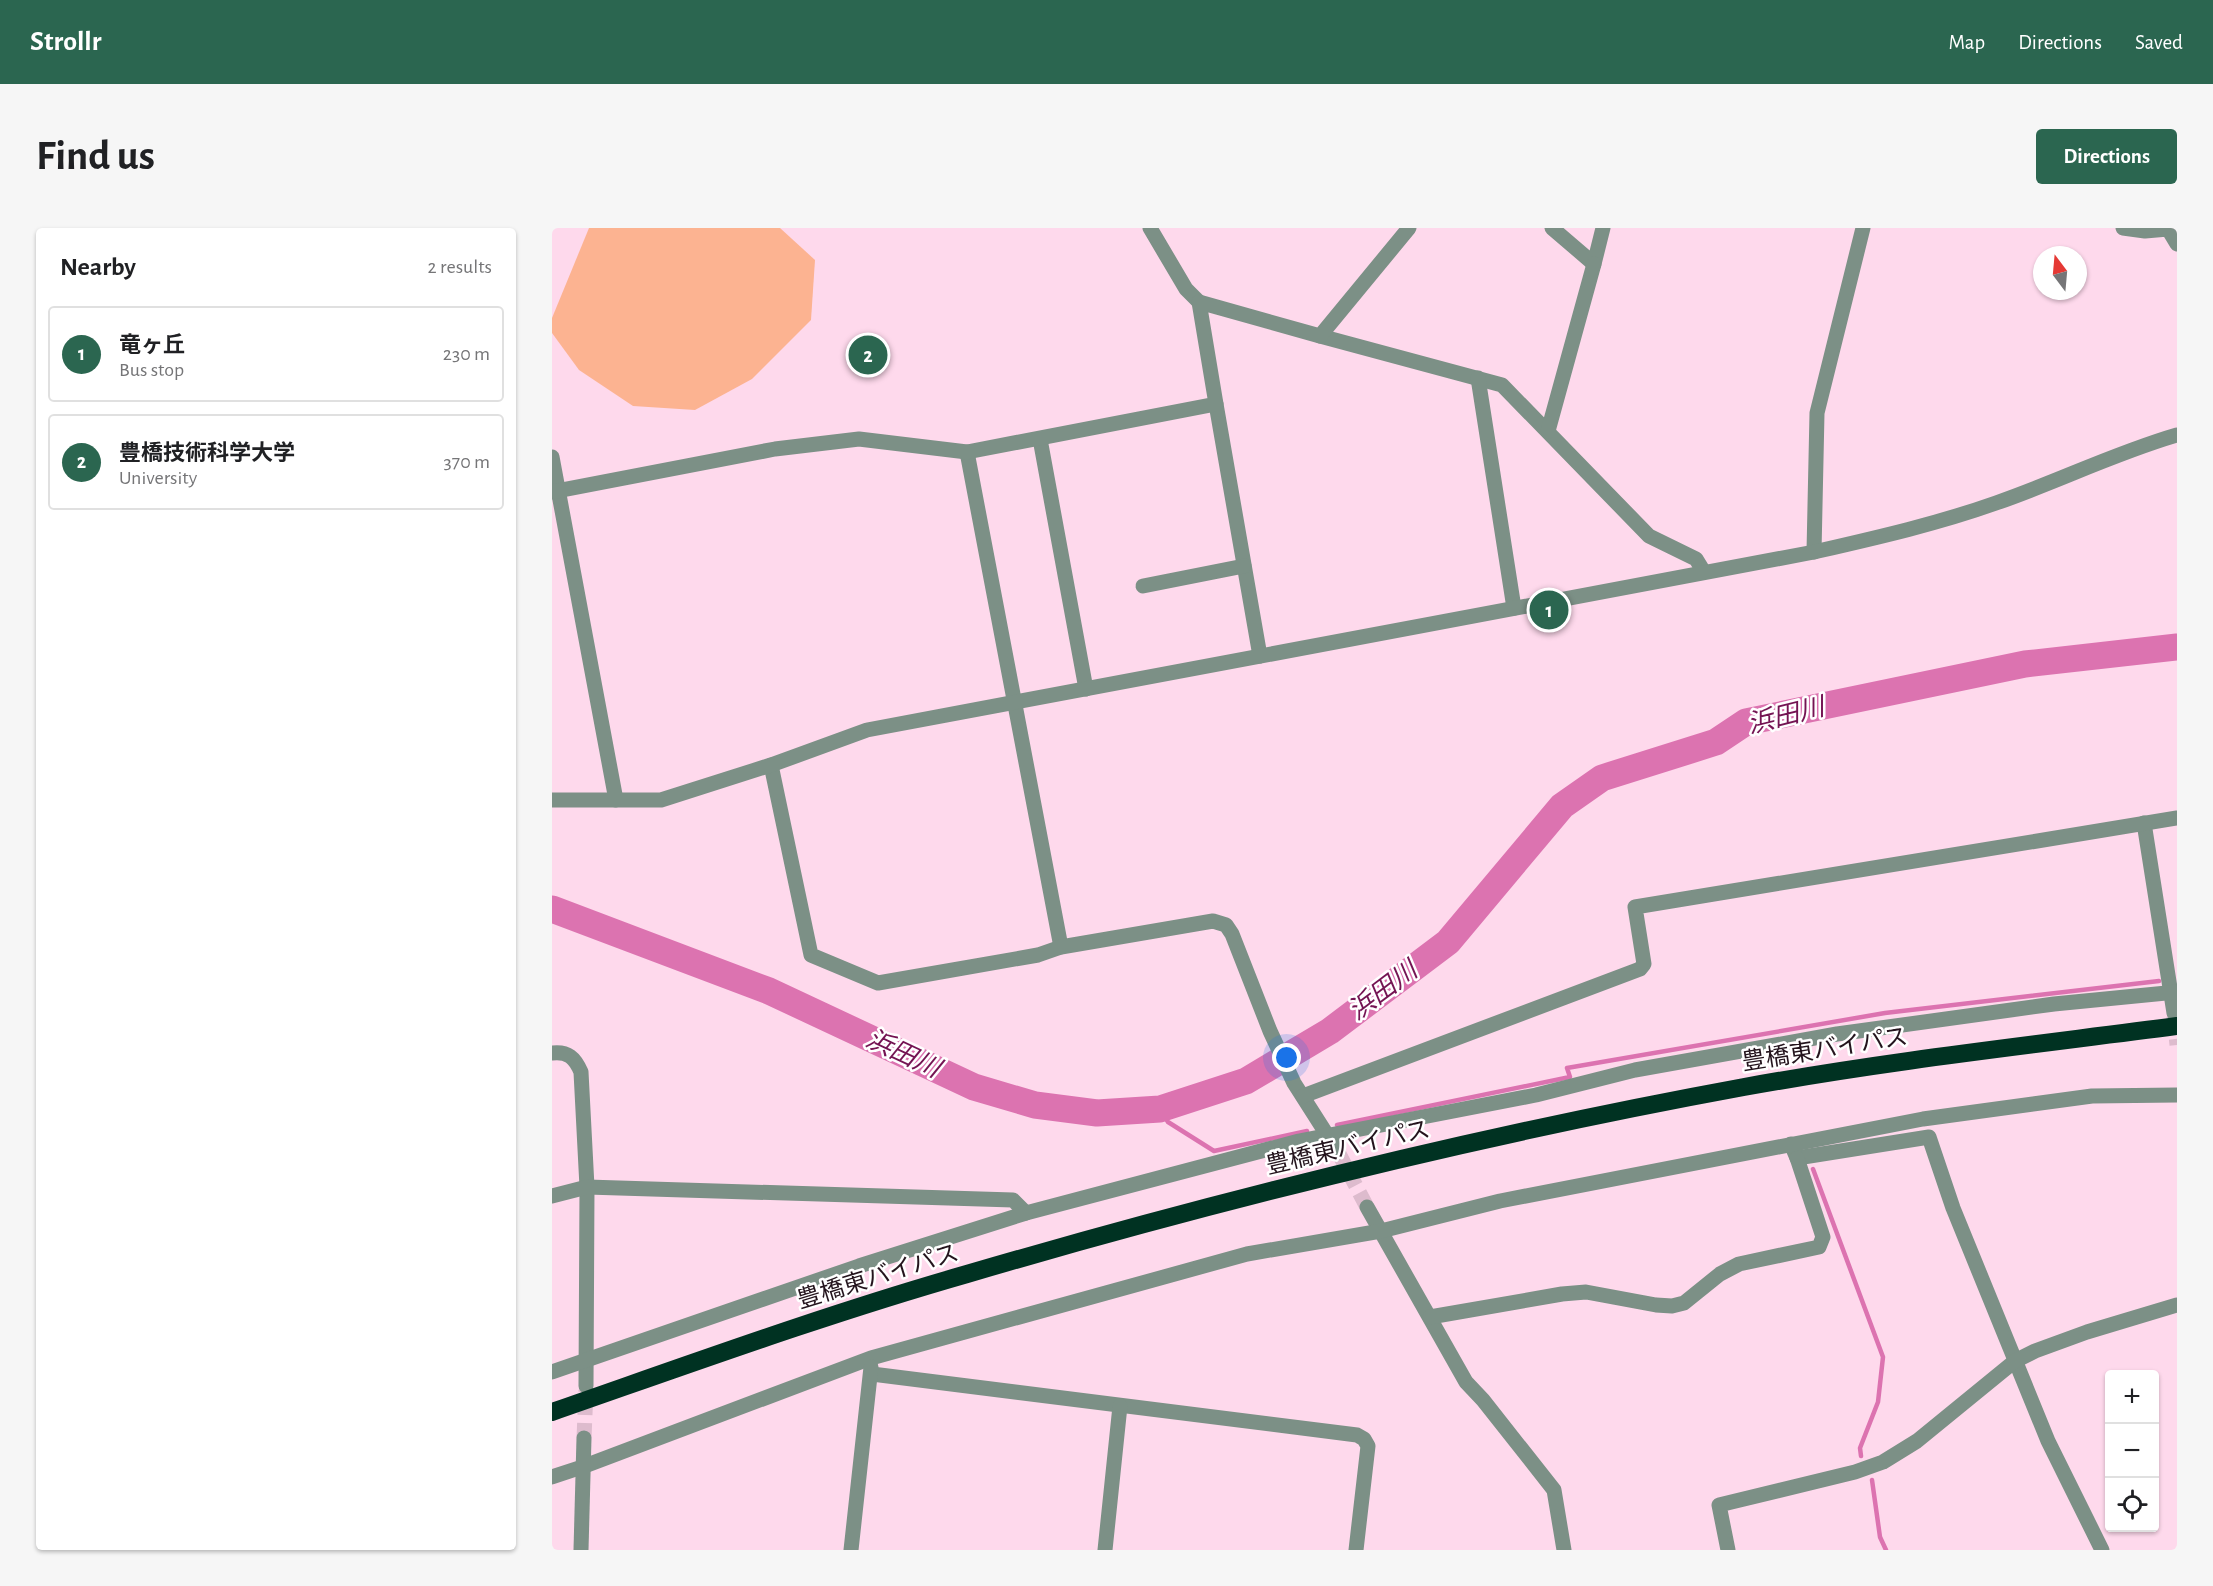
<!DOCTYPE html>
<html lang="en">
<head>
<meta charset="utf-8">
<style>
  :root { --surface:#fff; --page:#f6f6f6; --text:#202124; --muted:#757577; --line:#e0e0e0; --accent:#2b6650 }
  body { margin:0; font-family:"Alegreya Sans","Noto Sans JP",sans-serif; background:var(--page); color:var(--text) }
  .controls { position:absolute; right:18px; bottom:18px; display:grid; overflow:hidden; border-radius:6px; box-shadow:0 2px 4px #0004 }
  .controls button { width:54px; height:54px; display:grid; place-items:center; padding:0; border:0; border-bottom:2px solid var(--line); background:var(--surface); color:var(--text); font:30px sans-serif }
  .compass { position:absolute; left:1481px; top:18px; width:54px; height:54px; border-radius:50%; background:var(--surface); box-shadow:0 2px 4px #0004; rotate:344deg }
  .you { position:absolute; left:735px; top:830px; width:21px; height:21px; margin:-15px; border:4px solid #fff; border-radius:50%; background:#1a73e8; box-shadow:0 0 0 9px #1a73e833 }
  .badge { display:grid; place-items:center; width:39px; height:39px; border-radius:50%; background:var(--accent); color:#fff; font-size:20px; font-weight:700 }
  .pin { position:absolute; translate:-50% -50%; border:3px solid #fff; box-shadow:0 2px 6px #0006 }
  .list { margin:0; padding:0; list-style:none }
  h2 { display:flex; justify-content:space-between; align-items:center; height:78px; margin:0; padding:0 24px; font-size:26px }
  h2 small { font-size:20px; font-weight:400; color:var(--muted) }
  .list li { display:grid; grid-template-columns:39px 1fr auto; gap:18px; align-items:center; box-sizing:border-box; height:96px; margin:0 12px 12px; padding:0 12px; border:2px solid var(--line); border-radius:6px }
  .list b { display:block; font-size:22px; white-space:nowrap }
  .list p { margin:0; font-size:20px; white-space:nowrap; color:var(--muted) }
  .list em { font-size:20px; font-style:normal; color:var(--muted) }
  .icon { flex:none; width:33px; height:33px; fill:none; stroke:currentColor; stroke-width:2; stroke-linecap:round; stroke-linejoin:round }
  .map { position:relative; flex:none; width:1625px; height:1322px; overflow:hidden; border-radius:6px }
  header { display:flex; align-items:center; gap:36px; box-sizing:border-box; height:84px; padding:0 30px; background:var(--accent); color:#fff }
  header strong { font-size:28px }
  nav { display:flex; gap:33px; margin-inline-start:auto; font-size:21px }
  .intro { display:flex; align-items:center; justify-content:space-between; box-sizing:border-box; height:144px; padding:0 36px }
  h1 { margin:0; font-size:42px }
  .button { padding:15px 27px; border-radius:6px; background:var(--accent); color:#fff; font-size:21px; font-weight:700 }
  main { display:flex; gap:36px; padding:0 36px }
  aside { flex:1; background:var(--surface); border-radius:6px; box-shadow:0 2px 4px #0004 }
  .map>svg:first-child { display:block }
  .green { fill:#fcb391 }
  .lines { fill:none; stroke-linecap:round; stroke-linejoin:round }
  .stream { stroke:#dc73b0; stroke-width:4.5 }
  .river { stroke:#dc73b0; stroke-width:27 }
  .minor-tunnel { stroke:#ddbbcd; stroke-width:15; stroke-dasharray:15 8; stroke-linecap:butt }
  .minor { stroke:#7c9086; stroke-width:15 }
  .highway { stroke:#003222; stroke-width:18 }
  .labels { text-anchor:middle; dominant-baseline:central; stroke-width:5; stroke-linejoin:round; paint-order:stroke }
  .street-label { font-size:24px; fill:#24141d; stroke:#fff }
  .water-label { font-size:26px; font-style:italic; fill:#741453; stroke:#fff }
</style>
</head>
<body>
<header>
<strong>Strollr</strong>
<nav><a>Map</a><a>Directions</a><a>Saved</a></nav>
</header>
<div class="intro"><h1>Find us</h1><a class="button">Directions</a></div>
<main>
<aside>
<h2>Nearby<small>2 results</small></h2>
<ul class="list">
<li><span class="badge">1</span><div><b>竜ヶ丘</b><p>Bus stop</p></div><em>230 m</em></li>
<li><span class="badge">2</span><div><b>豊橋技術科学大学</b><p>University</p></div><em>370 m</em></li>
</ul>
</aside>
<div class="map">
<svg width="1625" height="1322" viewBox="0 0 1625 1322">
  <rect width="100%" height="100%" fill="#fed9ec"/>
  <path class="green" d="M 37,0 L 228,0 L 263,32 L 259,92 L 200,151 L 143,182 L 81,178 L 27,142 L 0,105 L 0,90 Z"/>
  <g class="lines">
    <g class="stream">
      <path d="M 608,881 L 616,894 L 662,923 L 755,903"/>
      <path d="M 785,897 L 1018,849 L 1015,840 L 1333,785 L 1607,753"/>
      <path d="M 1261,941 L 1331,1129 L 1326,1174 L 1308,1220 L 1309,1228"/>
      <path d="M 1320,1252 L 1328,1309 L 1334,1322"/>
    </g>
    <path class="river" d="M 0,681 L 217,763 L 422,859 L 483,877 L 545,885 L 608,881 L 694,853 L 778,803 L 896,714 L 1010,578 L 1050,550 L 1164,514 L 1194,494 L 1473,436 L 1625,419"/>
    <g class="minor-tunnel">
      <path d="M 1622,788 L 1625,817"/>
      <path d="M 786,924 L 815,979"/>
      <path d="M 32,1210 L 34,1162"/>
    </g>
    <g class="minor">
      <path d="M 598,0 L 634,61 L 647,74"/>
      <path d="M 1000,0 L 1042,36 L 1051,0"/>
      <path d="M 1571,0 L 1593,3 L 1616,1 L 1625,16"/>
      <path d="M 768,108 L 950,157 L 1097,308 L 1144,331 L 1152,344"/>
      <path d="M 926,150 L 962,380"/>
      <path d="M 664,176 L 708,428"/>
      <path d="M 996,203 L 1042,36"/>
      <path d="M 488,211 L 534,461"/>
      <path d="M 415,224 L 509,719"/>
      <path d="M 0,229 L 64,572"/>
      <path d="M 0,264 L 223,221 L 307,211 L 415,224 L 664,176 L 647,74 L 768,108 L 857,0"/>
      <path d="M 1262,324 L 1265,185 L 1311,0"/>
      <path d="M 591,358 L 692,338"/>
      <path d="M 219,537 L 259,727 L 326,755 L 486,727 L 509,719 L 661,693 L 674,697 L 680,706 L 718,803 L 742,855 L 786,924"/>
      <path d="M 0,572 L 109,572 L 219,537 L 315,502 L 1262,324 C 1323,310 1385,296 1444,275 C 1505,254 1563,225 1625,207"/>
      <path d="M 1592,595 L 1622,785"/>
      <path d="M 0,825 C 16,823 23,830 29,844 L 35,959 L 34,1158"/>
      <path d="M 751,868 L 1088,741 L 1092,736 L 1083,679 L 1625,590"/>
      <path d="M 1239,916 L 1245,930 L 1377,909 L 1401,980 L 1496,1213 L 1550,1322"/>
      <path d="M 0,968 L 35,959 L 461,972 L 474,985"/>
      <path d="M 815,979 L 914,1154 L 931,1172 L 1002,1262 L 1012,1322"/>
      <path d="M 878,1089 L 1010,1066 L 1034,1064 L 1104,1077 L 1120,1078 L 1132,1075 L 1168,1046 L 1187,1036 L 1267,1019 L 1271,1009 L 1245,930"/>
      <path d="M 0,1144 L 307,1038 L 474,985 L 747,913 L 984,867 L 1083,842 L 1285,806 L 1502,776 L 1625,764"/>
      <path d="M 320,1146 L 805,1207 L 812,1211 L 816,1218 L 804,1322"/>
      <path d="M 0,1249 L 30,1239 L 319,1130 L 695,1026 L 829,1003 L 948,973 L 1371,891 L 1540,868 L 1625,867"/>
      <path d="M 29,1322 L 32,1210"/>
      <path d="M 299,1322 L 319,1139"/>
      <path d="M 553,1322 L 568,1178"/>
      <path d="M 1176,1322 L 1167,1277 L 1303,1244 L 1331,1234 L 1365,1213 L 1463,1133 L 1483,1123 L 1535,1104 L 1625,1077"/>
    </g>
    <path class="highway" d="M 0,1184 C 138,1136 275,1086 415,1046 C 671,971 930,907 1192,859 C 1335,833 1480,817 1625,798"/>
  </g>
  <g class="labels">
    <g class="street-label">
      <text transform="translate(1273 822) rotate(-9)">豊橋東バイパス</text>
      <text transform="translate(796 920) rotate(-13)">豊橋東バイパス</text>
      <text transform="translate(326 1049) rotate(-17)">豊橋東バイパス</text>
    </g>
    <g class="water-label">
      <text transform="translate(1234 488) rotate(-14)">浜田川</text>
      <text transform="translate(831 763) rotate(-37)">浜田川</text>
      <text transform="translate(351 826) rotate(25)">浜田川</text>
    </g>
  </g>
</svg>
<div class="controls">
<button>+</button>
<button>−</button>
<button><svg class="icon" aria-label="locate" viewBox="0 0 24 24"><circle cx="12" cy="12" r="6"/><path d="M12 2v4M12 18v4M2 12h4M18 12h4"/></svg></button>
</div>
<svg class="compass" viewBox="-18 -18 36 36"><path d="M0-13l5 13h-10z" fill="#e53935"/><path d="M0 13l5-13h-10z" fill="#757577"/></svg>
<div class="you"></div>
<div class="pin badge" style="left:997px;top:382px">1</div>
<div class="pin badge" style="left:316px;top:127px">2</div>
</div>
</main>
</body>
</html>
